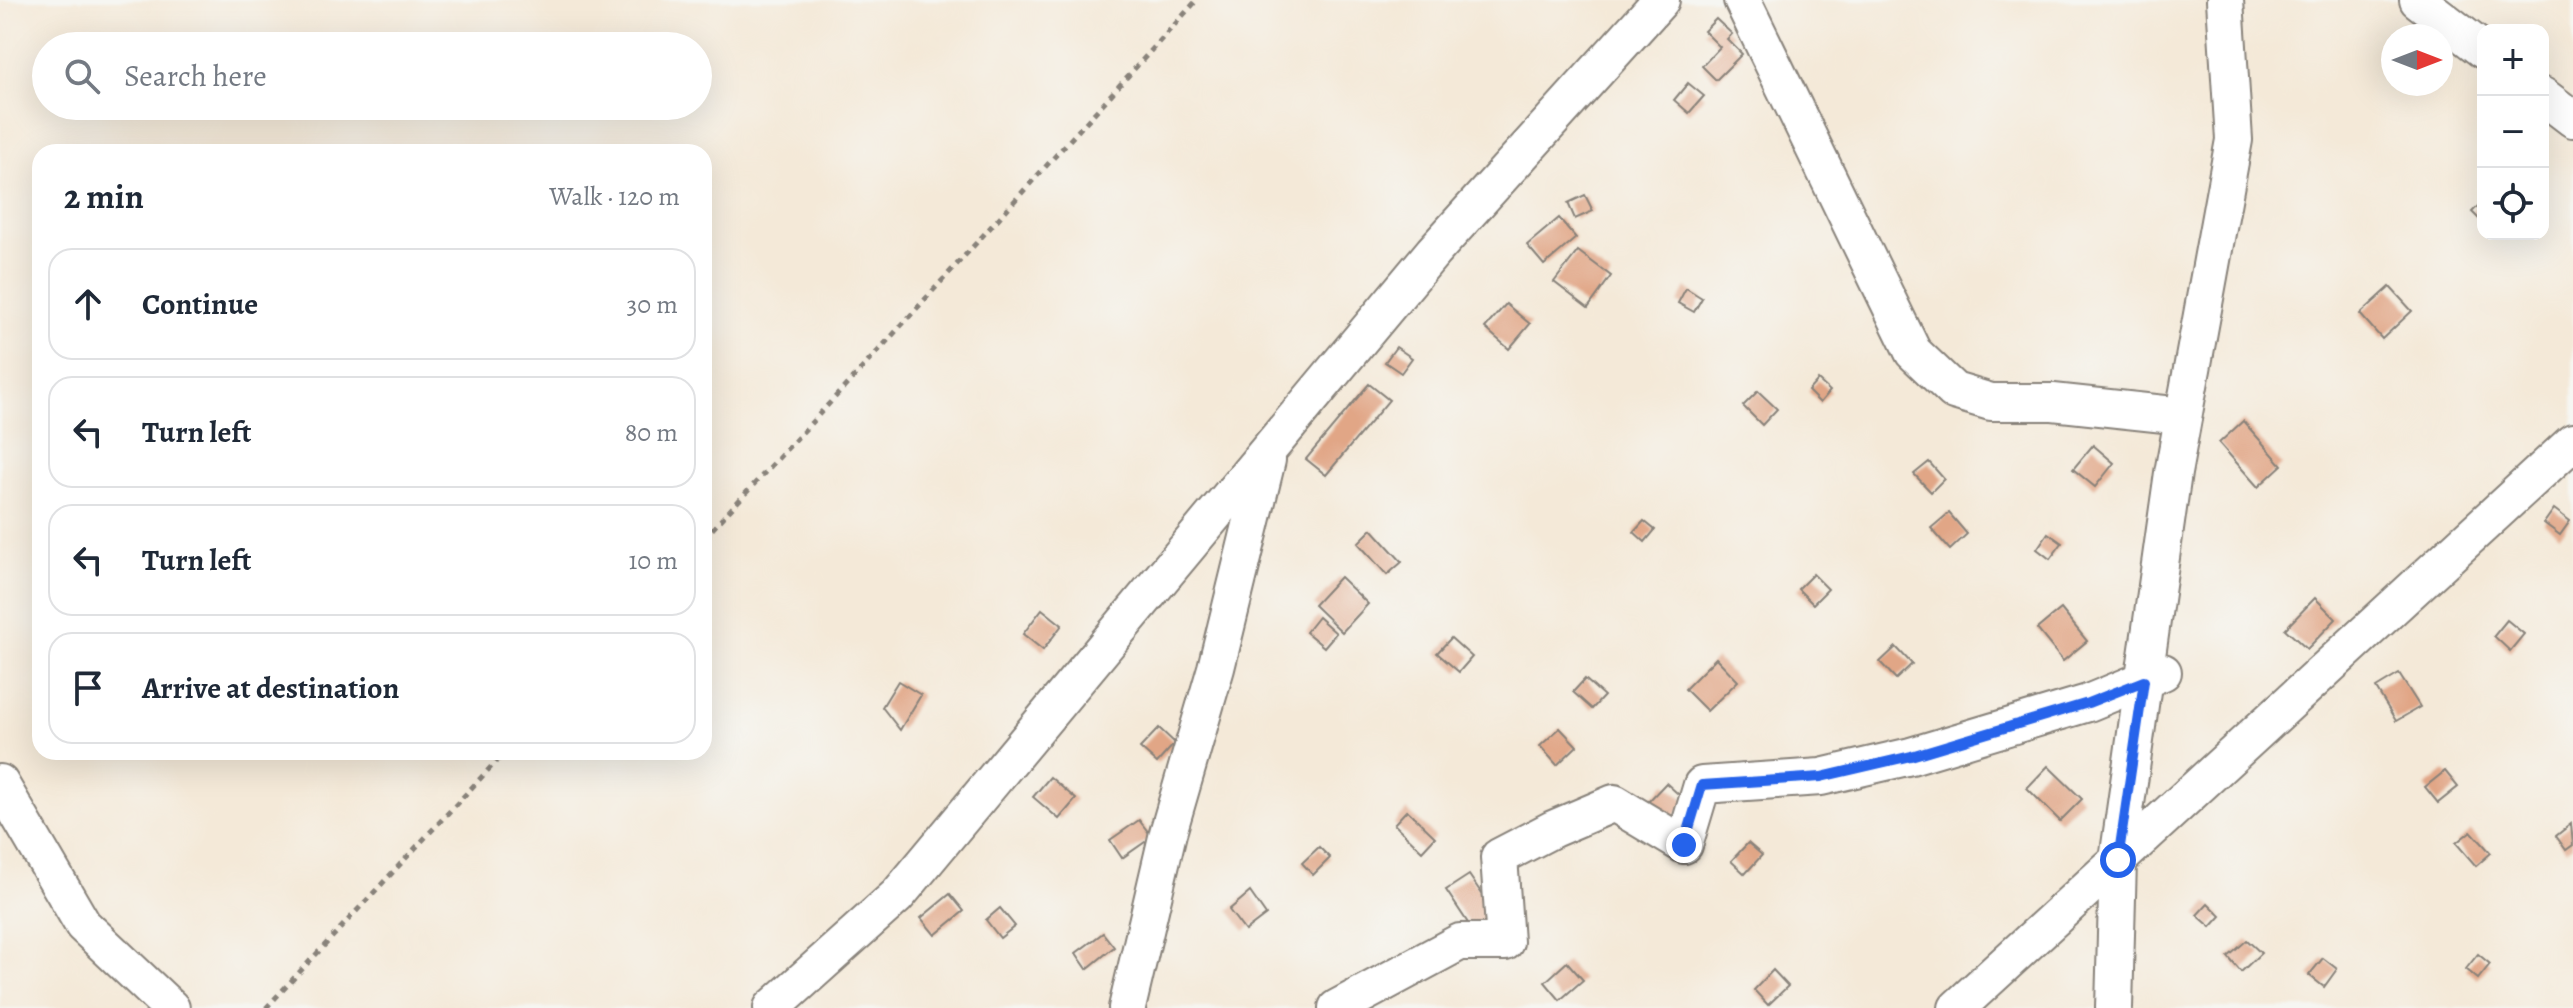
<!DOCTYPE html>
<html lang="en">
<head>
<meta charset="utf-8">
<style>
  :root { --surface:#fff; --page:#f2f2f3; --text:#1f2937; --muted:#747a83; --line:#e0e1e3 }
  body { margin:0; font-family:Alegreya,serif; background:var(--page); color:var(--text) }
  .controls { position:absolute; right:24px; top:24px; display:grid; overflow:hidden; border-radius:16px; box-shadow:0 8px 32px #0002 }
  .controls button { width:72px; height:72px; display:grid; place-items:center; padding:0; border:0; border-bottom:2px solid var(--line); background:var(--surface); color:var(--text); font:40px sans-serif }
  .compass { position:absolute; left:2381px; top:24px; width:72px; height:72px; border-radius:50%; background:var(--surface); box-shadow:0 8px 32px #0002; rotate:90deg }
  .stop { position:absolute; width:24px; height:24px; margin:-18px; border:6px solid #2563eb; border-radius:50%; background:#fff }
  .stop.end { background:#2563eb; border-color:#fff; box-shadow:0 2px 8px #0008 }
  .list { margin:0; padding:0; list-style:none }
  h2 { display:flex; justify-content:space-between; align-items:center; height:104px; margin:0; padding:0 32px; font-size:34px }
  h2 small { font-size:26px; font-weight:400; color:var(--muted) }
  .list li { display:grid; grid-template-columns:52px 1fr auto; gap:24px; align-items:center; box-sizing:border-box; height:112px; margin:0 16px 16px; padding:0 16px; border:2px solid var(--line); border-radius:24px }
  .list b { display:block; font-size:30px; white-space:nowrap }
  .list em { font-size:26px; font-style:normal; color:var(--muted) }
  .icon { flex:none; width:44px; height:44px; fill:none; stroke:currentColor; stroke-width:2; stroke-linecap:round; stroke-linejoin:round }
  .map { position:relative; flex:none; width:2573px; height:1008px; overflow:hidden }
  .search { position:absolute; background:var(--surface); box-shadow:0 8px 32px #0002; left:32px; top:32px; width:680px; height:88px; display:flex; align-items:center; gap:20px; box-sizing:border-box; padding:0 28px; border-radius:44px; color:var(--muted); font-size:30px }
  .panel { position:absolute; background:var(--surface); box-shadow:0 8px 32px #0002; left:32px; top:144px; width:680px; height:616px; border-radius:24px }
  .map>svg:first-child { display:block }
  .building { fill:#e1a686 }
  .lines { fill:none; stroke-linecap:round; stroke-linejoin:round }
  .minor-casing { stroke:#88827a; stroke-width:40 }
  .path { stroke:#88827a; stroke-width:5; stroke-dasharray:6 6; stroke-linecap:butt }
  .minor { stroke:#fff; stroke-width:36 }
  .route { stroke:#2563eb; stroke-width:10 }
</style>
</head>
<body>
<div class="map">
<svg width="2573" height="1008" viewBox="0 0 2573 1008">
  <rect width="100%" height="100%" fill="#f6f6f2"/>
  <filter id="ink" filterUnits="userSpaceOnUse"><feTurbulence type="fractalNoise" baseFrequency=".0125" numOctaves="2"/><feDisplacementMap in="SourceGraphic" scale="16" xChannelSelector="R" yChannelSelector="G"/><feConvolveMatrix kernelMatrix="1 2 1 2 8 2 1 2 1" color-interpolation-filters="sRGB"/></filter>
  <filter id="wash" filterUnits="userSpaceOnUse"><feTurbulence type="fractalNoise" baseFrequency=".006" numOctaves="4" result="noise"/><feDisplacementMap in="SourceGraphic" scale="32" xChannelSelector="R" yChannelSelector="G"/><feGaussianBlur stdDeviation="1.8" result="paint"/><feColorMatrix in="noise" values="0 0 0 0 0 0 0 0 0 0 0 0 0 0 0 0 0 1.4 0 .05"/><feComposite in="paint" operator="in"/></filter>
  <g filter="url(#wash)">
    <rect width="100%" height="100%" fill="#f4e9d8"/>
    <g id="blocks">
      <g class="building">
        <path d="M 1716,19 L 1732,34 L 1727,39 L 1742,54 L 1716,80 L 1702,66 L 1720,47 L 1704,31 Z"/>
        <path d="M 1688,83 L 1704,96 L 1689,113 L 1674,100 Z"/>
        <path d="M 1585,195 L 1593,211 L 1575,219 L 1568,203 Z"/>
        <path d="M 2483,201 L 2483,223 L 2472,212 Z"/>
        <path d="M 1559,218 L 1576,238 L 1544,265 L 1527,245 Z"/>
        <path d="M 1578,251 L 1611,276 L 1588,308 L 1554,282 Z"/>
        <path d="M 2390,287 L 2412,311 L 2382,339 L 2360,314 Z"/>
        <path d="M 1686,288 L 1702,298 L 1694,312 L 1678,303 Z"/>
        <path d="M 1506,304 L 1530,324 L 1509,349 L 1485,328 Z"/>
        <path d="M 1396,347 L 1412,358 L 1401,373 L 1385,362 Z"/>
        <path d="M 1818,380 L 1830,391 L 1820,403 L 1808,391 Z"/>
        <path d="M 1369,384 L 1389,400 L 1326,475 L 1306,459 Z"/>
        <path d="M 1758,391 L 1777,409 L 1762,425 L 1743,406 Z"/>
        <path d="M 2243,421 L 2282,465 L 2258,487 L 2219,443 Z"/>
        <path d="M 2093,445 L 2114,463 L 2095,487 L 2073,469 Z"/>
        <path d="M 1929,462 L 1944,479 L 1931,492 L 1914,474 Z"/>
        <path d="M 2554,509 L 2570,521 L 2560,535 L 2544,523 Z"/>
        <path d="M 1949,513 L 1967,534 L 1950,550 L 1931,528 Z"/>
        <path d="M 1644,521 L 1655,530 L 1645,542 L 1634,532 Z"/>
        <path d="M 1372,529 L 1402,562 L 1387,575 L 1358,543 Z"/>
        <path d="M 2048,533 L 2062,543 L 2050,559 L 2037,549 Z"/>
        <path d="M 1813,574 L 1828,589 L 1813,604 L 1798,589 Z"/>
        <path d="M 1340,577 L 1368,604 L 1342,632 L 1314,605 Z"/>
        <path d="M 2315,598 L 2336,619 L 2307,649 L 2285,629 Z"/>
        <path d="M 1042,609 L 1062,625 L 1043,650 L 1023,634 Z"/>
        <path d="M 2061,609 L 2087,641 L 2063,661 L 2037,629 Z"/>
        <path d="M 1318,617 L 1336,633 L 1324,647 L 1306,632 Z"/>
        <path d="M 2507,620 L 2524,634 L 2510,651 L 2494,636 Z"/>
        <path d="M 1451,638 L 1472,657 L 1459,672 L 1437,653 Z"/>
        <path d="M 1896,647 L 1912,664 L 1896,679 L 1880,662 Z"/>
        <path d="M 1716,658 L 1738,681 L 1707,711 L 1685,689 Z"/>
        <path d="M 2399,674 L 2420,707 L 2396,721 L 2376,688 Z"/>
        <path d="M 1585,679 L 1604,696 L 1592,709 L 1573,692 Z"/>
        <path d="M 898,681 L 921,695 L 900,730 L 882,707 Z"/>
        <path d="M 1159,728 L 1175,743 L 1157,763 L 1140,748 Z"/>
        <path d="M 1560,728 L 1577,746 L 1557,765 L 1540,746 Z"/>
        <path d="M 2048,766 L 2082,799 L 2060,821 L 2027,788 Z"/>
        <path d="M 2445,771 L 2458,787 L 2438,803 L 2425,787 Z"/>
        <path d="M 1050,777 L 1076,799 L 1059,819 L 1033,797 Z"/>
        <path d="M 1666,783 L 1687,802 L 1668,823 L 1647,803 Z"/>
        <path d="M 1407,810 L 1435,837 L 1422,851 L 1394,824 Z"/>
        <path d="M 1139,820 L 1152,837 L 1122,858 L 1110,840 Z"/>
        <path d="M 2571,824 L 2573,845 L 2566,850 L 2556,836 Z"/>
        <path d="M 2471,831 L 2491,853 L 2476,866 L 2456,843 Z"/>
        <path d="M 1748,843 L 1762,855 L 1745,874 L 1731,861 Z"/>
        <path d="M 1319,847 L 1330,858 L 1313,875 L 1302,863 Z"/>
        <path d="M 1469,875 L 1497,916 L 1474,932 L 1446,890 Z"/>
        <path d="M 1250,892 L 1266,915 L 1245,931 L 1229,910 Z"/>
        <path d="M 950,894 L 964,911 L 935,935 L 921,918 Z"/>
        <path d="M 2208,903 L 2221,916 L 2211,927 L 2197,915 Z"/>
        <path d="M 1000,908 L 1015,926 L 1000,938 L 986,920 Z"/>
        <path d="M 1103,933 L 1114,947 L 1087,969 L 1076,953 Z"/>
        <path d="M 2247,940 L 2261,953 L 2241,972 L 2228,957 Z"/>
        <path d="M 2478,954 L 2490,964 L 2478,979 L 2466,969 Z"/>
        <path d="M 2323,958 L 2337,969 L 2324,987 L 2309,975 Z"/>
        <path d="M 1567,962 L 1583,980 L 1560,1000 L 1545,982 Z"/>
        <path d="M 1773,970 L 1788,986 L 1768,1005 L 1754,990 Z"/>
      </g>
    </g>
  </g>
  <g filter="url(#ink)">
    <use href="#blocks" fill-opacity="0" stroke="#88827a" stroke-width="2"/>
    <g class="lines">
      <defs>
        <g id="minor">
          <path d="M 1742,0 L 1913,352 L 1954,391 L 1991,402 L 2053,402 L 2183,416"/>
          <path d="M 2418,0 L 2483,50"/>
          <path d="M 2543,96 L 2573,119"/>
          <path d="M 0,783 L 83,925 L 171,1008"/>
          <path d="M 772,1008 L 897,896 L 1433,252 L 1661,0"/>
          <path d="M 1127,1008 L 1168,833 L 1216,668 L 1267,460"/>
          <path d="M 1337,1008 L 1460,942 L 1505,942 L 1499,857 L 1553,829 L 1614,803 L 1684,845 L 1702,785 L 1821,777 L 1911,756 L 2088,703 L 2163,672"/>
          <path d="M 1957,1008 L 2573,442"/>
          <path d="M 2114,1008 L 2118,860 L 2173,473 L 2234,140 L 2225,0"/>
        </g>
      </defs>
      <use href="#minor" class="minor-casing"/>
      <g class="path">
        <path d="M 704,538 L 879,350 L 1197,0"/>
        <path d="M 266,1008 L 505,752"/>
      </g>
      <use href="#minor" class="minor"/>
    </g>
  </g>
  <g class="lines" filter="url(#ink)">
    <path class="route" d="M 1684,845 L 1702,785 L 1821,777 L 1911,756 L 2088,703 L 2144,681 L 2118,860"/>
  </g>
</svg>
<div class="controls">
<button>+</button>
<button>−</button>
<button><svg class="icon" aria-label="locate" viewBox="0 0 24 24"><circle cx="12" cy="12" r="6"/><path d="M12 2v4M12 18v4M2 12h4M18 12h4"/></svg></button>
</div>
<svg class="compass" viewBox="-18 -18 36 36"><path d="M0-13l5 13h-10z" fill="#e53935"/><path d="M0 13l5-13h-10z" fill="#747a83"/></svg>
<div class="stop" style="left:2118px;top:860px"></div>
<div class="stop end" style="left:1684px;top:845px"></div>
<div class="search"><svg class="icon" aria-label="search" viewBox="0 0 24 24"><circle cx="10" cy="10" r="6"/><path d="M15 15l6 6"/></svg>Search here</div>
<section class="panel">
<h2>2 min<small>Walk · 120 m</small></h2>
<ul class="list">
<li><svg class="icon" aria-label="ahead" viewBox="0 0 24 24"><path d="M12 20V5M6 11l6-6 6 6"/></svg><div><b>Continue</b></div><em>30 m</em></li>
<li><svg class="icon" aria-label="left" viewBox="0 0 24 24"><path d="M17 20v-9H6M10 6l-5 5 5 5"/></svg><div><b>Turn left</b></div><em>80 m</em></li>
<li><svg class="icon" aria-label="left" viewBox="0 0 24 24"><path d="M17 20v-9H6M10 6l-5 5 5 5"/></svg><div><b>Turn left</b></div><em>10 m</em></li>
<li><svg class="icon" aria-label="arrive" viewBox="0 0 24 24"><path d="M6 21V4h12l-3 4 3 4H6"/></svg><div><b>Arrive at destination</b></div></li>
</ul>
</section>
</div>
</body>
</html>
